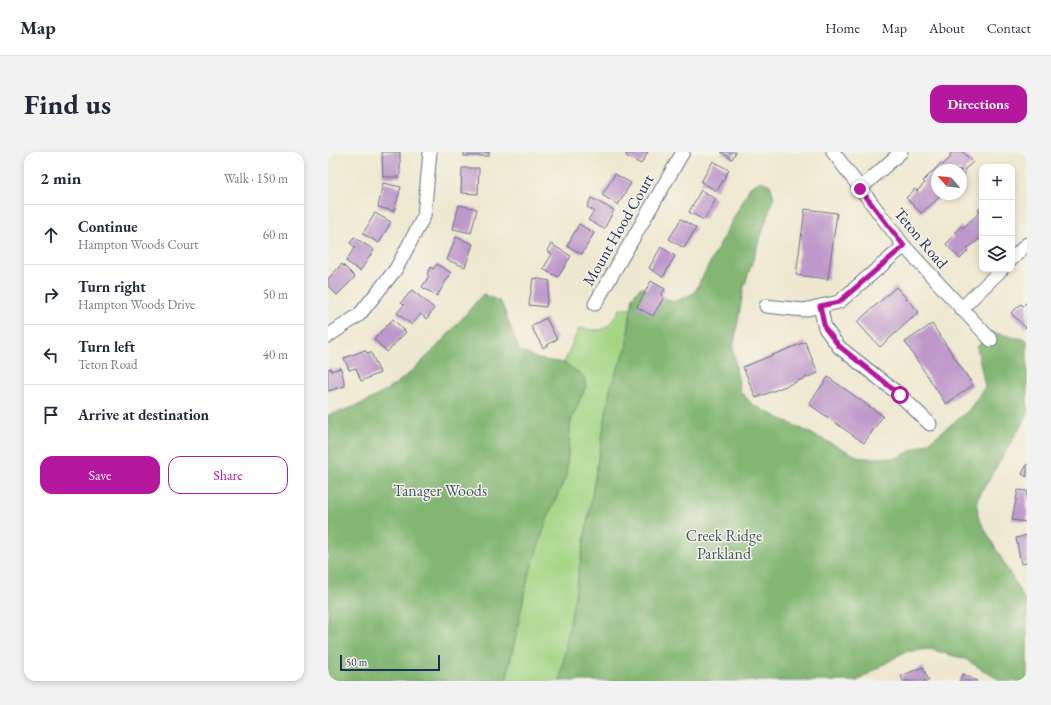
<!DOCTYPE html>
<html lang="en">
<head>
<meta charset="utf-8">
<style>
  :root { --surface:#fff; --page:#f2f2f3; --text:#1f2937; --muted:#747a83; --line:#e0e1e3; --accent:#b5179e }
  body { margin:0; font-family:"EB Garamond",serif; background:var(--page); color:var(--text) }
  .controls { position:absolute; right:12px; top:12px; display:grid; overflow:hidden; border-radius:8px; box-shadow:0 2px 6px #0003 }
  .controls button { width:36px; height:36px; display:grid; place-items:center; padding:0; border:0; border-bottom:1px solid var(--line); background:var(--surface); color:var(--text); font:20px sans-serif }
  .compass { position:absolute; left:603px; top:12px; width:36px; height:36px; border-radius:50%; background:var(--surface); box-shadow:0 2px 6px #0003; rotate:297deg }
  .scale { position:absolute; left:12px; bottom:10px; width:100px; box-sizing:border-box; padding-left:4px; border:2px solid #1b2f5e; border-top:0; font-size:11px; line-height:14px; white-space:nowrap; color:#1b2f5e; -webkit-text-stroke:3px #f7f3e8; paint-order:stroke }
  .stop { position:absolute; width:12px; height:12px; margin:-9px; border:3px solid #b5179e; border-radius:50%; background:#fff }
  .stop.end { background:#b5179e; border-color:#fff; box-shadow:0 1px 4px #0008 }
  .list { margin:0; padding:0; list-style:none }
  h2 { display:flex; justify-content:space-between; align-items:center; height:52px; margin:0; padding:0 16px; font-size:17px }
  h2 small { font-size:13px; font-weight:400; color:var(--muted) }
  .list li { display:grid; grid-template-columns:26px 1fr auto; gap:12px; align-items:center; box-sizing:border-box; height:60px; padding:0 16px; border-top:1px solid var(--line) }
  .list b { display:block; font-size:15px; white-space:nowrap }
  .list p { margin:0; font-size:13px; white-space:nowrap; color:var(--muted) }
  .list em { font-size:13px; font-style:normal; color:var(--muted) }
  .actions { display:flex; gap:8px; padding:12px 16px }
  .actions a { flex:1; padding:9px 0; border:1px solid var(--accent); border-radius:12px; text-align:center; font-size:14px; color:var(--accent) }
  .actions .main { background:var(--accent); color:#fff }
  .icon { flex:none; width:22px; height:22px; fill:none; stroke:currentColor; stroke-width:2; stroke-linecap:round; stroke-linejoin:round }
  .map { position:relative; flex:none; width:699px; height:529px; overflow:hidden; border-radius:12px }
  header { display:flex; align-items:center; gap:24px; box-sizing:border-box; height:56px; padding:0 20px; background:var(--surface); border-bottom:1px solid var(--line) }
  header strong { font-size:19px }
  nav { display:flex; gap:22px; margin-inline-start:auto; font-size:14px }
  .intro { display:flex; align-items:center; justify-content:space-between; box-sizing:border-box; height:96px; padding:0 24px }
  h1 { margin:0; font-size:28px }
  .button { padding:10px 18px; border-radius:12px; background:var(--accent); color:#fff; font-size:14px; font-weight:700 }
  main { display:flex; gap:24px; padding:0 24px }
  aside { flex:1; background:var(--surface); border-radius:12px; box-shadow:0 2px 6px #0003 }
  .map>svg:first-child { display:block }
  .green { fill:#a3d584; stroke:#5f8271 }
  .forest { fill:#82b672; stroke:#4e7268 }
  .building { fill:#be98ca }
  .lines { fill:none; stroke-linecap:round; stroke-linejoin:round }
  .street-casing { stroke:#657086; stroke-width:15 }
  .street { stroke:#fff; stroke-width:13 }
  .route { stroke:#b5179e; stroke-width:5 }
  .labels { text-anchor:middle; dominant-baseline:central; stroke-width:3; stroke-linejoin:round; paint-order:stroke }
  .street-label { font-size:16px; fill:#1b2f5e; stroke:#f7f3e8 }
  .park-label { font-size:16px; fill:#3d5868; stroke:#f7f3e8 }
</style>
</head>
<body>
<header>
<strong>Map</strong>
<nav><a>Home</a><a>Map</a><a>About</a><a>Contact</a></nav>
</header>
<div class="intro"><h1>Find us</h1><a class="button">Directions</a></div>
<main>
<aside>
<h2>2 min<small>Walk · 150 m</small></h2>
<ul class="list">
<li><svg class="icon" aria-label="ahead" viewBox="0 0 24 24"><path d="M12 20V5M6 11l6-6 6 6"/></svg><div><b>Continue</b><p>Hampton Woods Court</p></div><em>60 m</em></li>
<li><svg class="icon" aria-label="right" viewBox="0 0 24 24"><path d="M7 20v-9h11M14 6l5 5-5 5"/></svg><div><b>Turn right</b><p>Hampton Woods Drive</p></div><em>50 m</em></li>
<li><svg class="icon" aria-label="left" viewBox="0 0 24 24"><path d="M17 20v-9H6M10 6l-5 5 5 5"/></svg><div><b>Turn left</b><p>Teton Road</p></div><em>40 m</em></li>
<li><svg class="icon" aria-label="arrive" viewBox="0 0 24 24"><path d="M6 21V4h12l-3 4 3 4H6"/></svg><div><b>Arrive at destination</b></div></li>
</ul>
<div class="actions"><a class="main">Save</a><a>Share</a></div>
</aside>
<div class="map">
<svg width="699" height="529" viewBox="0 0 699 529">
  <rect width="100%" height="100%" fill="#f7f3e8"/>
  <filter id="ink" filterUnits="userSpaceOnUse"><feTurbulence type="fractalNoise" baseFrequency=".025" numOctaves="2"/><feDisplacementMap in="SourceGraphic" scale="8" xChannelSelector="R" yChannelSelector="G"/><feConvolveMatrix kernelMatrix="1 2 1 2 8 2 1 2 1" color-interpolation-filters="sRGB"/></filter>
  <filter id="wash" filterUnits="userSpaceOnUse"><feTurbulence type="fractalNoise" baseFrequency=".012" numOctaves="4" result="noise"/><feDisplacementMap in="SourceGraphic" scale="16" xChannelSelector="R" yChannelSelector="G"/><feGaussianBlur stdDeviation="0.9" result="paint"/><feColorMatrix in="noise" values="0 0 0 0 0 0 0 0 0 0 0 0 0 0 0 0 0 1.4 0 .05"/><feComposite in="paint" operator="in"/></filter>
  <g filter="url(#wash)">
    <rect width="100%" height="100%" fill="#efe8d0"/>
    <path class="green" d="M 293,156 L 303,157 L 298,197 L 283,233 L 232,529 L 178,529 L 200,425 L 221,362 L 238,324 L 243,268 L 258,234 L 255,224 L 236,211 L 251,176 C 278,181 278,178 293,156 Z"/>
    <g class="forest">
      <path d="M 433,29 L 442,33 L 446,45 L 416,135 L 405,197 L 412,239 L 425,253 L 533,306 L 569,306 L 601,290 L 640,259 L 657,235 L 649,195 L 663,180 L 699,188 L 699,263 L 649,348 L 650,365 L 699,452 L 699,529 L 673,529 L 637,507 L 602,497 L 576,500 L 529,529 L 232,529 L 283,233 L 298,197 L 305,144 L 313,135 L 346,150 L 366,141 L 422,35 Z"/>
      <path d="M 155,142 L 173,150 L 191,198 L 210,207 L 236,211 L 255,224 L 258,234 L 243,268 L 238,324 L 221,362 L 200,425 L 178,529 L 0,529 L 0,263 C 72,246 110,194 155,142 Z"/>
    </g>
    <g id="blocks">
      <g class="building">
        <path d="M 54,0 L 72,0 L 72,25 L 55,25 Z"/>
        <rect x="136" y="0" width="25" height="4"/>
        <path d="M 300,0 L 320,0 L 313,12 L 298,4 Z"/>
        <path d="M 393,0 L 408,0 L 404,7 Z"/>
        <path d="M 625,0 L 635,0 L 645,10 L 636,18 L 638,20 L 633,24 L 633,18 L 609,18 L 609,42 L 612,42 L 610,44 L 612,45 L 593,61 L 578,46 L 587,37 L 589,39 L 597,31 L 595,29 L 613,11 L 615,13 L 623,5 L 621,3 Z"/>
        <path d="M 385,9 L 401,18 L 389,39 L 373,30 Z"/>
        <path d="M 134,16 L 151,16 L 150,42 L 133,41 Z"/>
        <path d="M 287,22 L 303,31 L 290,53 L 274,43 Z"/>
        <path d="M 55,31 L 73,35 L 66,59 L 50,55 Z"/>
        <path d="M 373,38 L 388,47 L 376,68 L 361,60 Z"/>
        <path d="M 263,46 L 286,58 L 276,77 L 260,68 L 266,59 L 259,55 Z"/>
        <path d="M 131,53 L 149,57 L 143,81 L 125,77 Z"/>
        <path d="M 654,54 L 654,85 L 639,97 L 640,99 L 632,107 L 618,92 L 625,85 L 624,83 L 633,74 L 635,76 L 652,60 L 650,58 Z"/>
        <path d="M 477,57 L 509,61 L 500,127 L 468,123 Z"/>
        <path d="M 47,61 L 63,70 L 51,91 L 35,82 Z"/>
        <path d="M 353,67 L 368,76 L 356,96 L 341,87 Z"/>
        <path d="M 251,72 L 266,81 L 254,102 L 239,94 Z"/>
        <path d="M 26,85 L 46,98 L 32,119 L 18,109 L 27,95 L 22,91 Z"/>
        <path d="M 128,85 L 145,92 L 137,115 L 119,108 Z"/>
        <path d="M 223,92 L 243,104 L 230,125 L 215,117 L 224,102 L 219,99 Z"/>
        <path d="M 333,95 L 347,104 L 335,125 L 321,116 Z"/>
        <path d="M 14,112 L 27,125 L 9,143 L 0,134 L 0,127 Z"/>
        <path d="M 109,112 L 123,121 L 109,144 L 94,135 L 101,124 L 99,122 L 103,115 L 105,117 Z"/>
        <path d="M 205,126 L 222,129 L 218,155 L 201,153 Z"/>
        <path d="M 323,129 L 337,137 L 333,143 L 336,145 L 325,164 L 309,155 Z"/>
        <path d="M 568,135 L 591,160 L 552,195 L 529,170 Z"/>
        <path d="M 84,138 L 106,156 L 99,167 L 93,162 L 84,173 L 69,161 L 76,153 L 73,151 Z"/>
        <path d="M 699,150 L 699,175 L 698,176 L 683,161 L 693,152 L 695,154 Z"/>
        <path d="M 218,166 L 229,187 L 215,196 L 203,174 Z"/>
        <path d="M 65,167 L 78,180 L 59,200 L 46,187 Z"/>
        <path d="M 604,172 L 645,233 L 618,252 L 577,190 Z"/>
        <path d="M 477,190 L 490,221 L 428,246 L 415,215 Z"/>
        <path d="M 37,198 L 39,201 L 43,200 L 52,221 L 33,229 L 28,216 L 21,218 L 16,206 Z"/>
        <path d="M 3,216 L 3,219 L 13,216 L 17,234 L 0,239 L 0,217 Z"/>
        <path d="M 500,225 L 555,264 L 536,291 L 481,252 Z"/>
        <path d="M 699,312 L 699,325 L 694,322 Z"/>
        <path d="M 690,338 L 699,339 L 699,370 L 684,368 Z"/>
        <path d="M 699,383 L 699,411 L 693,412 L 688,386 Z"/>
        <path d="M 595,515 L 601,529 L 575,529 L 573,524 Z"/>
        <path d="M 635,522 L 649,529 L 631,529 Z"/>
      </g>
    </g>
  </g>
  <g filter="url(#ink)">
    <use href="#blocks" fill-opacity="0" stroke="#657086" stroke-width="1"/>
    <g class="lines">
      <defs>
        <g id="street">
          <path d="M 505,0 L 576,94 L 663,188"/>
          <path d="M 532,37 L 573,0"/>
          <path d="M 684,107 L 699,92"/>
          <path d="M 267,152 L 355,0"/>
          <path d="M 438,154 L 475,158 L 511,150 L 576,94"/>
          <path d="M 492,154 L 497,176 L 511,195 L 572,243 L 602,272"/>
          <path d="M 633,157 L 674,117"/>
          <path d="M 0,184 L 31,163 L 68,117 L 96,64 L 102,0"/>
        </g>
      </defs>
      <use href="#street" class="street-casing"/>
      <use href="#street" class="street"/>
    </g>
  </g>
  <g class="lines" filter="url(#ink)">
    <path class="route" d="M 532,37 L 576,94 L 511,150 L 492,154 L 497,176 L 511,194 L 572,243"/>
  </g>
  <g class="labels">
    <g class="street-label">
      <text transform="translate(290 78) rotate(-60)">Mount Hood Court</text>
      <text transform="translate(593 86) rotate(50)">Teton Road</text>
    </g>
    <g class="park-label">
      <text x="112" y="338">Tanager Woods</text>
      <text x="396" y="383">Creek Ridge<tspan x="396" dy="18">Parkland</tspan></text>
    </g>
  </g>
</svg>
<div class="controls">
<button>+</button>
<button>−</button>
<button><svg class="icon" aria-label="layers" viewBox="0 0 24 24"><path d="M12 4l9 5-9 5-9-5zM3 14l9 5 9-5"/></svg></button>
</div>
<svg class="compass" viewBox="-18 -18 36 36"><path d="M0-13l5 13h-10z" fill="#e53935"/><path d="M0 13l5-13h-10z" fill="#747a83"/></svg>
<div class="scale">50 m</div>
<div class="stop" style="left:572px;top:243px"></div>
<div class="stop end" style="left:532px;top:37px"></div>
</div>
</main>
</body>
</html>
